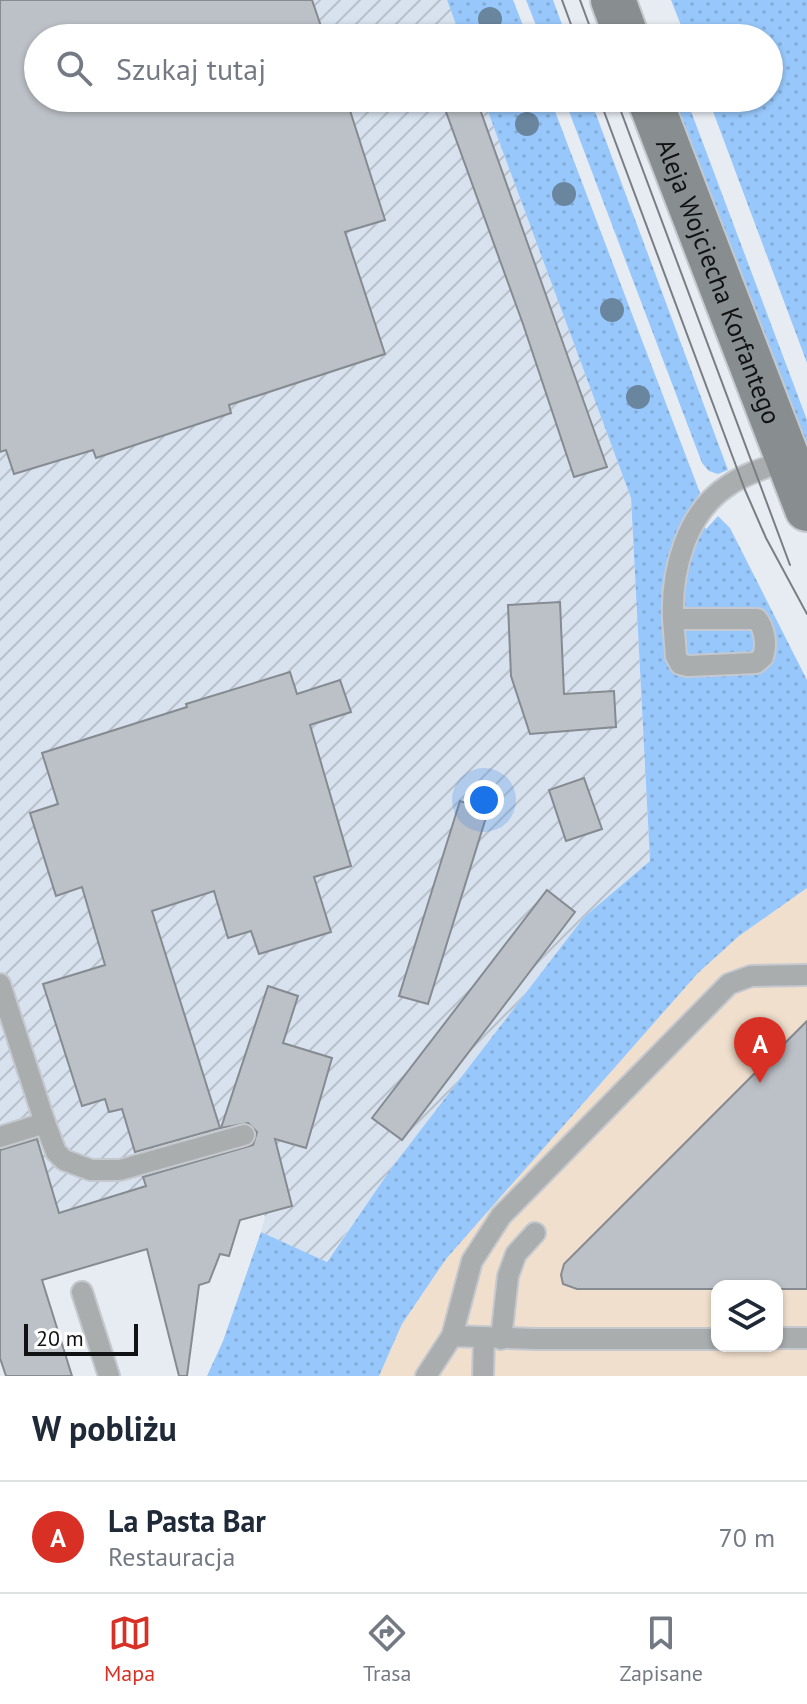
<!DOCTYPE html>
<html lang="pl">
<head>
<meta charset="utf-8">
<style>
  :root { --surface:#fff; --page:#f6f6f7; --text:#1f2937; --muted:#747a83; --line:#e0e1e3; --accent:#d93025 }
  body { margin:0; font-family:"PT Sans",sans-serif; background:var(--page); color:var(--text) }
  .controls { position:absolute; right:24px; bottom:24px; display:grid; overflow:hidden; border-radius:16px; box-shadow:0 2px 6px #0004 }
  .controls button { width:72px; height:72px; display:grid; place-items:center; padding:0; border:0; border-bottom:2px solid var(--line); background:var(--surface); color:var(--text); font:40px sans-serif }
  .scale { position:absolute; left:24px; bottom:20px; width:114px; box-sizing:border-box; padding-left:8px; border:4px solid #101214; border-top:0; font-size:22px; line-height:28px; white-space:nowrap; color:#101214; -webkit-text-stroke:6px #fff; paint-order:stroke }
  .you { position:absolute; left:484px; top:800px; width:28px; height:28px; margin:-20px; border:6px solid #fff; border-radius:50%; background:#1a73e8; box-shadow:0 0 0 12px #1a73e833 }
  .badge { display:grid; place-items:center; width:52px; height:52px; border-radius:50%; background:var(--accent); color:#fff; font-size:26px; font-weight:700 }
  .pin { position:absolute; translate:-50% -66px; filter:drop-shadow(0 2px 4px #0008) }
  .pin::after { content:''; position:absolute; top:42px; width:28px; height:24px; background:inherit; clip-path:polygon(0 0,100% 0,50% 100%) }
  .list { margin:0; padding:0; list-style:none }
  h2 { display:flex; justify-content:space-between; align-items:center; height:104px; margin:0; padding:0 32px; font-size:34px }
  h2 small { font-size:26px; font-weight:400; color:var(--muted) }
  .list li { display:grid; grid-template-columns:52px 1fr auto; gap:24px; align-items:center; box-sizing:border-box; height:112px; padding:0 32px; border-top:2px solid var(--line) }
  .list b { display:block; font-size:30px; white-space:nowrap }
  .list p { margin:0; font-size:26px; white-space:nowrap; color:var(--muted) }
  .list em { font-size:26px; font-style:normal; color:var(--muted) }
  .icon { flex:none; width:44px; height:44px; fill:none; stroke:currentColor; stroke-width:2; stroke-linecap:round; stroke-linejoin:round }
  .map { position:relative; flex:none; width:807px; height:1376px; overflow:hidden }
  .search { position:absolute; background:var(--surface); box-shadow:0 2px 6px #0004; left:24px; right:24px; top:24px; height:88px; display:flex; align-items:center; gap:20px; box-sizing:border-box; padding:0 28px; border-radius:44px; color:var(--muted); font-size:30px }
  .sheet { height:216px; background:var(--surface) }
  nav { display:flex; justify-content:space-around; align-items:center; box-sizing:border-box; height:112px; border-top:2px solid var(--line); background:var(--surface); font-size:22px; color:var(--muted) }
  nav a { display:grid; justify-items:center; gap:4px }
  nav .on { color:var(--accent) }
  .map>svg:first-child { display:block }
  .commercial { fill:#f0dfcd; fill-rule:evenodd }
  .industrial { fill:url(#industrial-furrows) }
  .grass { fill:url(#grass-dots) }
  .building { fill:#bcc1c7; stroke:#868b91; stroke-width:2 }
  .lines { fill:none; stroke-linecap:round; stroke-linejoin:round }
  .service-casing { stroke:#c5c9cf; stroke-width:24 }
  .secondary-casing { stroke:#c5c9cf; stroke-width:48 }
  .service { stroke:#a9adad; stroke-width:20 }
  .secondary { stroke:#888e8f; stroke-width:44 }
  .tram { stroke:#7a7e82; stroke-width:2 }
  .tree { fill:#6a869f }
  .labels { text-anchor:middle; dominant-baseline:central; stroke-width:7; stroke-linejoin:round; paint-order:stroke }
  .street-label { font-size:26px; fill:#101214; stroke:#fff }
</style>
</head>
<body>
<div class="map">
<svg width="807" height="1376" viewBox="0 0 807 1376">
  <defs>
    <pattern id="industrial-furrows" width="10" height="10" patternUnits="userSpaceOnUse" patternTransform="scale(2)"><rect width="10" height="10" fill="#d7e2ee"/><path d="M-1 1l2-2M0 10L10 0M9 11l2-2" fill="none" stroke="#b8c1cb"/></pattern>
    <pattern id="grass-dots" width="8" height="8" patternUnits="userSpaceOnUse" patternTransform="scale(2)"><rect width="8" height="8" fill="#98c8fb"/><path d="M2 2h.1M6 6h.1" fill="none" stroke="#82abd6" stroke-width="1.8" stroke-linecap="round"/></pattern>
  </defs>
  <rect width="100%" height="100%" fill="#e7ecf3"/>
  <path class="commercial" d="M 807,888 L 807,1376 L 379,1376 L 402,1324 L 446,1259 L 698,973 L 739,936 ZM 717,1286 L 777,1286 L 777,1346 L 717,1346 Z"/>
  <path class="industrial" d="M 0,0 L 447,0 L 461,38 L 38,38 L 38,98 L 483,98 L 631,498 L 650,861 L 584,917 L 390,1170 L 326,1262 L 261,1232 L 265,1217 L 264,1213 L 0,1293 Z"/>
  <g class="grass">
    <path d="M 447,0 L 513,0 L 528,38 L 461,38 Z"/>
    <path d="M 526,0 L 553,0 L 567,38 L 541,38 Z"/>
    <path d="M 671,0 L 807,0 L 807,363 L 708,98 L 769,98 L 769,38 L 686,38 Z"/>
    <path d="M 483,98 L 550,98 L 700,493 L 689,510 L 706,529 L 718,516 L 730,528 L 807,680 L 807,888 L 739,936 L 698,973 L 446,1259 L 402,1324 L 379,1376 L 207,1376 L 223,1341 L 261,1232 L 327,1262 L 390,1170 L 584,917 L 650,861 L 631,498 Z"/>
    <path d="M 564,98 L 590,98 L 728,470 L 718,474 L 709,471 L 702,463 Z"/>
    <path d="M 674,98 L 686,98 L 807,420 L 807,452 Z"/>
  </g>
  <g class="building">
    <path d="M 0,0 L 312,0 L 325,38 L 38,38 L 38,98 L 346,98 L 385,220 L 345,232 L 385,354 L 229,405 L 231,413 L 96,458 L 93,450 L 14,474 L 6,450 L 0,452 Z"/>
    <path d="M 441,98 L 476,98 L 607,467 L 574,477 L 523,324 Z"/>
    <path d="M 560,602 L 564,694 L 614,691 L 616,727 L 530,734 L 511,676 L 508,605 Z"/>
    <path d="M 290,672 L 297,694 L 340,680 L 351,712 L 310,725 L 351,866 L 314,877 L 331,932 L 259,954 L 251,931 L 228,938 L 214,891 L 152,911 L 220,1128 L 135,1152 L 122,1109 L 109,1112 L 105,1099 L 82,1106 L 43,984 L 105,965 L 82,887 L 56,896 L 30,813 L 58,804 L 42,753 L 187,707 L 186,704 Z"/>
    <path d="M 584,778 L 602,829 L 566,841 L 549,790 Z"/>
    <path d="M 460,801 L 488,811 L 428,1004 L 399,996 Z"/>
    <path d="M 547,890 L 575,912 L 402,1140 L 372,1118 Z"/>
    <path d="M 268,986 L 298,996 L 283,1043 L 332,1058 L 306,1148 L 275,1139 L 292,1206 L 240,1220 L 229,1256 L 220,1254 L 209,1282 L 199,1285 L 187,1376 L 179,1376 L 147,1249 L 42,1280 L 72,1376 L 6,1376 L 0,1358 L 0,1150 L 37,1139 L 59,1213 L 146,1186 L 143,1177 L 253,1145 L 257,1132 L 248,1123 L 221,1128 Z"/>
    <path d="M 807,1021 L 807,1289 L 777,1289 L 777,1286 L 717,1286 L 717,1289 L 577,1289 L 563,1284 L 561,1275 L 564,1264 Z"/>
  </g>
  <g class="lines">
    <defs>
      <g id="service">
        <path d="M 673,619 L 757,619 C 765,629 767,645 763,657 L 756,663 L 688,666 L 680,664 L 676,656 L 673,619 C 671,571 686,512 729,485 C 746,473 768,467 787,460"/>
        <path d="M 0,984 L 45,1123 L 56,1152 L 64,1160 L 91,1170 L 120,1170 L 244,1135"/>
        <path d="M 0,1137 L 45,1123"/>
        <path d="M 82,1292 L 109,1376"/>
        <path d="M 452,1336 L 472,1261 L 501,1216 L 729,984 L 751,976 L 807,975"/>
        <path d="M 777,1338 L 807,1338"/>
        <path d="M 501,1339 L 508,1276 L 516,1254 L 535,1233"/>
        <path d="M 426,1376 L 452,1336 L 535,1339 L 717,1339"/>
        <path d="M 483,1376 L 484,1338"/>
      </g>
      <g id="secondary">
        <path d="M 613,0 L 627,38"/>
        <path id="s1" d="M 649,98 L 807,509"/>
      </g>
    </defs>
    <use href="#service" class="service-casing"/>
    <use href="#secondary" class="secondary-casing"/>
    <use href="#service" class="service"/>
    <use href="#secondary" class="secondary"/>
    <g class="tram">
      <path d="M 562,0 L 576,38"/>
      <path d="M 580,0 L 594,38"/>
      <path d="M 599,98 L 745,490 L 766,538 L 807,614"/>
      <path d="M 616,98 L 790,565"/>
    </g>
  </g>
  <g class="tree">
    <circle cx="490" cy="19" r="12"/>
    <circle cx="527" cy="124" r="12"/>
    <circle cx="564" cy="194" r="12"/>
    <circle cx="612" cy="310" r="12"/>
    <circle cx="638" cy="397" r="12"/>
  </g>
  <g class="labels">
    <g class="street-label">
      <text stroke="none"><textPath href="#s1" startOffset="196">Aleja Wojciecha Korfantego</textPath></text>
    </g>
  </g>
</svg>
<div class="controls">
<button><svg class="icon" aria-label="layers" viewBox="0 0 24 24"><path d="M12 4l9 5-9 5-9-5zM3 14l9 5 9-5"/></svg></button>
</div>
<div class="scale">20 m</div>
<div class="you"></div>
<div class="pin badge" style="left:760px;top:1083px">A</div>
<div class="search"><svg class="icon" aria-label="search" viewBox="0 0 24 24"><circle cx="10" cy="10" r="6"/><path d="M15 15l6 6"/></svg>Szukaj tutaj</div>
</div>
<section class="sheet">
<h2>W pobliżu<small></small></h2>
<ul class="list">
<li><span class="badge">A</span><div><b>La Pasta Bar</b><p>Restauracja</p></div><em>70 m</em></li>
</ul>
</section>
<nav>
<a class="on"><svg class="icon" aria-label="map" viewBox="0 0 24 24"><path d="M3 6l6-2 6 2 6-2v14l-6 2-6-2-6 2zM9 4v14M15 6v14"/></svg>Mapa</a>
<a><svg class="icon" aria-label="directions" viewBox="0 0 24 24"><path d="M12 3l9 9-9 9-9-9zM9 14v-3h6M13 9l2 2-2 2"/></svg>Trasa</a>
<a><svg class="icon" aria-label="saved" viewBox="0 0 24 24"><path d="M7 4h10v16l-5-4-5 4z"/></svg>Zapisane</a>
</nav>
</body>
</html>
